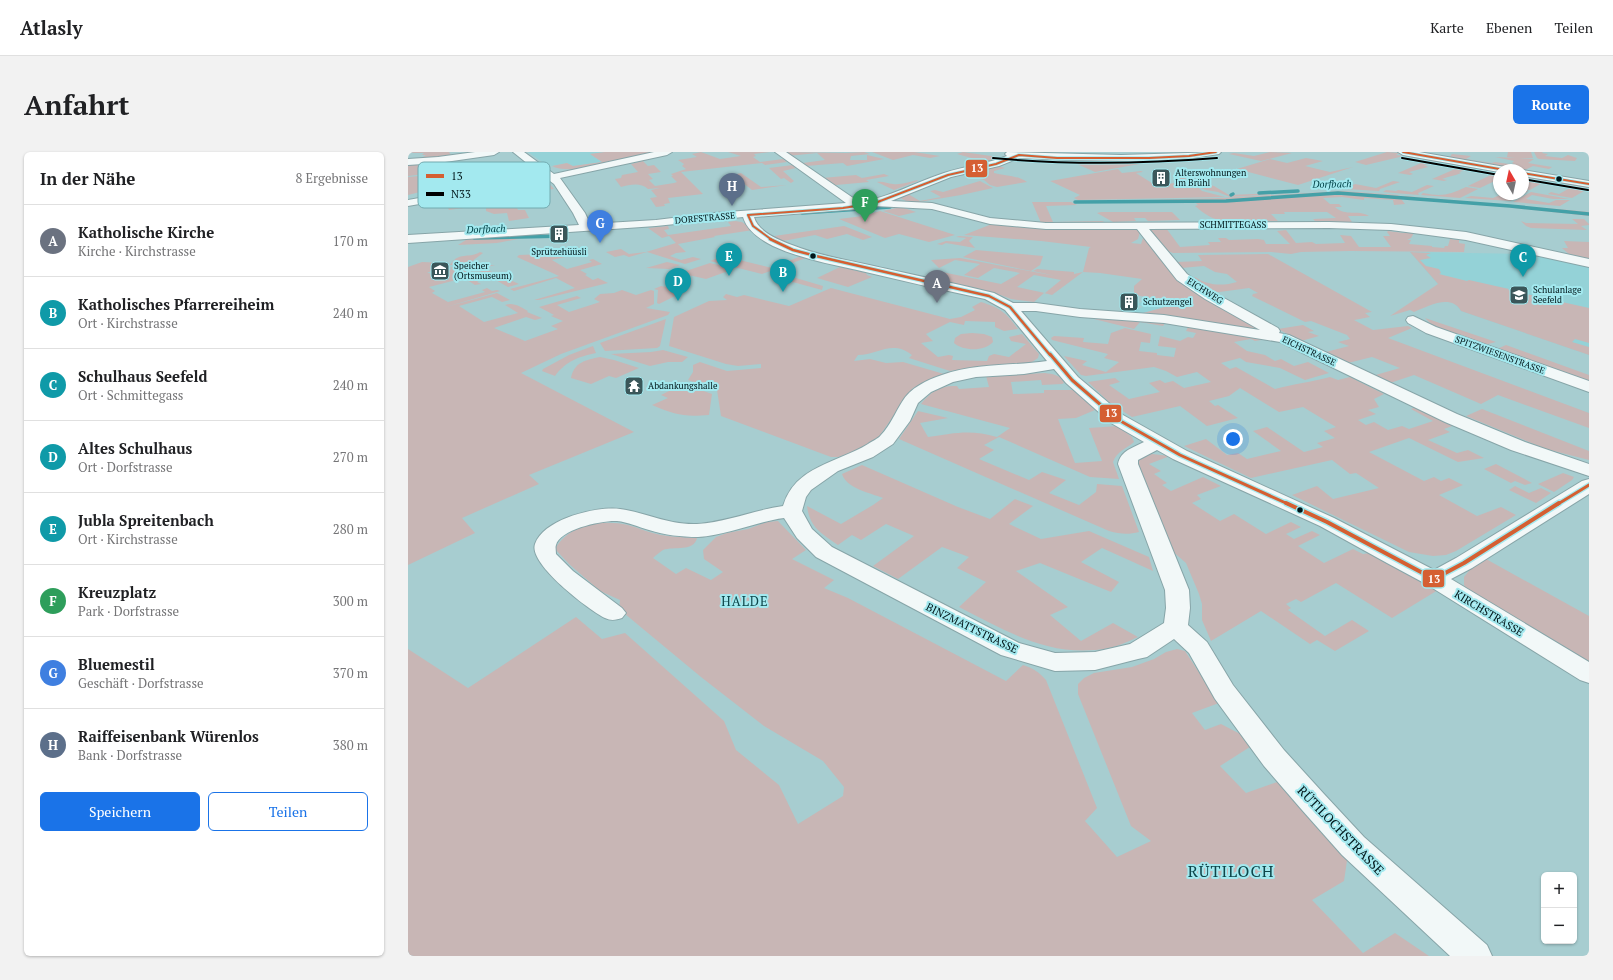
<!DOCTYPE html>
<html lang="de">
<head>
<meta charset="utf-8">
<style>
  :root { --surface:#fff; --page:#f2f2f2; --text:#202124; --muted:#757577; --line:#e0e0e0; --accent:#1a73e8 }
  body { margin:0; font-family:"PT Serif",serif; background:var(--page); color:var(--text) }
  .controls { position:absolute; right:12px; bottom:12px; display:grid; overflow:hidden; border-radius:6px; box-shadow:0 1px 3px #0004 }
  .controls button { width:36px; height:36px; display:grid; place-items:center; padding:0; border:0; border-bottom:1px solid var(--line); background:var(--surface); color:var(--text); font:20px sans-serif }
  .compass { position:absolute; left:1085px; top:12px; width:36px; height:36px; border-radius:50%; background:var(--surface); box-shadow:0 1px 3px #0004; rotate:351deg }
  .you { position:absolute; left:825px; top:287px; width:14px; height:14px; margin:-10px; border:3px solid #fff; border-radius:50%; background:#1a73e8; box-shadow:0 0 0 6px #1a73e833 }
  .badge { display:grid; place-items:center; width:26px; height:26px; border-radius:50%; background:var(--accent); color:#fff; font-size:13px; font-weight:700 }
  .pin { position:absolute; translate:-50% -33px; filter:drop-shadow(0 1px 2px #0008) }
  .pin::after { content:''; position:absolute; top:21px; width:14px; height:12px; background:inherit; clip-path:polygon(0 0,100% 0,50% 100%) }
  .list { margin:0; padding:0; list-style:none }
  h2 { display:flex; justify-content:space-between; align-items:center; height:52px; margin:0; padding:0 16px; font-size:17px }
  h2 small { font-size:13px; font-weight:400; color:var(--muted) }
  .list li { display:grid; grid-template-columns:26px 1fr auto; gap:12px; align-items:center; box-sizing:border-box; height:72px; padding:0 16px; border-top:1px solid var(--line) }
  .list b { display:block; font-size:15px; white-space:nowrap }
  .list p { margin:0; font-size:13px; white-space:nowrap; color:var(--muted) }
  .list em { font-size:13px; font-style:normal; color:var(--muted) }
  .actions { display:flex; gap:8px; padding:12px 16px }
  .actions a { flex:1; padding:9px 0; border:1px solid var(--accent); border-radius:6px; text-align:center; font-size:14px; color:var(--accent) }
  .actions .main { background:var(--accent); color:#fff }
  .map { position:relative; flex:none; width:1181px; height:804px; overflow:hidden; border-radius:6px }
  header { display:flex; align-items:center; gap:24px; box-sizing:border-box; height:56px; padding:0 20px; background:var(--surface); border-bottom:1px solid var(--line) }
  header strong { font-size:19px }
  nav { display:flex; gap:22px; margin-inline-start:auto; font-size:14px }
  .intro { display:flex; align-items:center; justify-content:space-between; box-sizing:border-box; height:96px; padding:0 24px }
  h1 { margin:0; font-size:28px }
  .button { padding:10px 18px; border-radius:6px; background:var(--accent); color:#fff; font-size:14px; font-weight:700 }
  main { display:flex; gap:24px; padding:0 24px }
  aside { flex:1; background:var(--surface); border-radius:6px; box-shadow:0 1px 3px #0004 }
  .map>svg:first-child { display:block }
  .built { fill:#94d2d7 }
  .green { fill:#c8b6b5; fill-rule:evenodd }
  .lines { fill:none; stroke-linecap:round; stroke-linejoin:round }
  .stream { stroke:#44a0a7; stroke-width:3.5 }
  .minor-casing { stroke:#87a5a8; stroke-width:2 }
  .minor { fill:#f2f8f8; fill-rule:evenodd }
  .bus-1-far3-casing { stroke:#a3e9ef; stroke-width:3.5 }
  .bus-1-far2-casing { stroke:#a3e9ef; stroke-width:4.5 }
  .bus-1-far1-casing { stroke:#a3e9ef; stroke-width:5.5 }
  .bus-1-casing { stroke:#a3e9ef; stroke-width:7 }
  .bus-2-casing { stroke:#a3e9ef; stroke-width:3.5 }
  .bus-1-far3 { stroke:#d55f32; stroke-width:2 }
  .bus-1-far2 { stroke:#d55f32; stroke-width:2.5 }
  .bus-1-far1 { stroke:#d55f32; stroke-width:3 }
  .bus-1 { stroke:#d55f32; stroke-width:4 }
  .bus-2 { stroke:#000; stroke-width:2 }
  .bus-dot { fill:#001619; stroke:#a3e9ef; stroke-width:1.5 }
  .labels { text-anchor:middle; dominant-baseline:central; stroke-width:4; stroke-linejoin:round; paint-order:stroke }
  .far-poi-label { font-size:9px; fill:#001619; stroke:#a3e9ef; text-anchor:start }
  .far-street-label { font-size:9px; fill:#001619; stroke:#a3e9ef }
  .far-water-label { font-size:10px; font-style:italic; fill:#004247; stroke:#a3e9ef }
  .street-label { font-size:11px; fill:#001619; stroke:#a3e9ef }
  .quarter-label { font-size:13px; letter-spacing:1px; fill:#0d464a; stroke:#a3e9ef }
  .near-street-label { font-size:13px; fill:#001619; stroke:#a3e9ef }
  .near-quarter-label { font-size:16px; letter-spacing:1px; fill:#0d464a; stroke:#a3e9ef }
  .key { fill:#a3e9ef; stroke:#72aaaf; stroke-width:1 }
  .key-label { font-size:11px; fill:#001619 }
  .line-badge { stroke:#a3e9ef; stroke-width:1.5 }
  .badge-label { font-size:11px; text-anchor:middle; font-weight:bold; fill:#fff }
</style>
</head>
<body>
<header>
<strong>Atlasly</strong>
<nav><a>Karte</a><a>Ebenen</a><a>Teilen</a></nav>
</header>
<div class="intro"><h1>Anfahrt</h1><a class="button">Route</a></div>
<main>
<aside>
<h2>In der Nähe<small>8 Ergebnisse</small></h2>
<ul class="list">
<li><span class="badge" style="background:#6b7280">A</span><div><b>Katholische Kirche</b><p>Kirche · Kirchstrasse</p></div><em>170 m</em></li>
<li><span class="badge" style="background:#0f9aa8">B</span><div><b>Katholisches Pfarrereiheim</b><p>Ort · Kirchstrasse</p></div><em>240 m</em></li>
<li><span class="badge" style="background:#0f9aa8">C</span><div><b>Schulhaus Seefeld</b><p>Ort · Schmittegass</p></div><em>240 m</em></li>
<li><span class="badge" style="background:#0f9aa8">D</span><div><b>Altes Schulhaus</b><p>Ort · Dorfstrasse</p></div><em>270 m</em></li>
<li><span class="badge" style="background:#0f9aa8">E</span><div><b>Jubla Spreitenbach</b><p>Ort · Kirchstrasse</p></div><em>280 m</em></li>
<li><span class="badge" style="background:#2e9e5b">F</span><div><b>Kreuzplatz</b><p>Park · Dorfstrasse</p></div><em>300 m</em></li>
<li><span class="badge" style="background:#3f7fe0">G</span><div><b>Bluemestil</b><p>Geschäft · Dorfstrasse</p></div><em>370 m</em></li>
<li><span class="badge" style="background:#5c6f8a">H</span><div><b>Raiffeisenbank Würenlos</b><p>Bank · Dorfstrasse</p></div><em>380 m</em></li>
</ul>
<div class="actions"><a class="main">Speichern</a><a>Teilen</a></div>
</aside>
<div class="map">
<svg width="1181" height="804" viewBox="0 0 1181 804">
  <rect width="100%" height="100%" fill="#a7cdd0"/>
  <g class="built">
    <path d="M 120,0 L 197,0 L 182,2 L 194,10 L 165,14 L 159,11 L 144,14 L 137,12 Z"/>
    <path d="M 1002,100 L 1121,102 L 1123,100 L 1181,113 L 1181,203 L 1053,159 Z"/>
    <path d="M 742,147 L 764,153 L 728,163 L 722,160 L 735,155 L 729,152 Z"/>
  </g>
  <g class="green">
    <path d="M 4,0 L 41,0 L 43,3 L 77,0 L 0,8 L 0,6 L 13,6 L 18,3 L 14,3 L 16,1 L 3,1 Z"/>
    <path d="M 197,0 L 251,0 C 228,5 163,25 144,14 L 159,11 L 165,14 L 194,10 L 182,2 Z"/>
    <path d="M 293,0 L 312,7 L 333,4 L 320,0 L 362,0 L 346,2 L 348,4 L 345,5 L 352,10 L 375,7 L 379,10 L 357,13 L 354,11 L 273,20 L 295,42 L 260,46 L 262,51 L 256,52 L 257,54 L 248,55 L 242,46 L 249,45 L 243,38 L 252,36 L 240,37 C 232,30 222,33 213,35 L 207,27 L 213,26 L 214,23 L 230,20 L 223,12 L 235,9 L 240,14 L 246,13 L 253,20 L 240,22 L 245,27 L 241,28 L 247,34 L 266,31 L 269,30 L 263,24 L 265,24 L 263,22 L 278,17 L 274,14 L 276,12 L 270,8 L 289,5 L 284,2 Z"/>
    <path d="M 377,0 L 438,1 L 456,0 L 462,2 L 443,4 L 442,8 L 459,8 L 459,3 L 476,7 L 439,14 L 435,11 L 398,14 L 395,11 L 417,8 L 409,1 L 380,4 Z"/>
    <path d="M 464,0 L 506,0 L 532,4 L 522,6 L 505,3 L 485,8 Z"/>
    <path d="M 555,0 L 590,5 L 577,11 L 569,13 L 564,12 L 574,9 L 549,2 Z"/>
    <path d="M 862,0 L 884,1 L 853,9 L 821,2 L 826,1 L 846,4 Z"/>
    <path d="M 979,0 L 991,1 L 988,3 L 996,4 L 958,13 L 947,10 Z"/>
    <path d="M 1100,0 L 1123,0 L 1125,6 L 1111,7 L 1126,7 L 1120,11 L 1144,15 L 1141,17 L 1125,14 L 1115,19 L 1041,6 L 1044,2 L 1063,4 L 1058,7 L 1084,11 L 1087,10 L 1108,13 L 1104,11 L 1106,9 L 1087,5 L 1107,6 L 1099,5 Z"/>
    <path d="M 1126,0 L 1135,0 L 1134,1 L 1140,2 L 1137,4 L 1154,6 L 1160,3 L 1169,6 L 1167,9 L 1131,7 L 1129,6 Z"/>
    <path d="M 898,6 L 915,9 L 897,14 L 922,20 L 945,15 L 890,33 L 829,17 L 862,7 L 879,11 Z"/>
    <path d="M 759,7 L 687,20 L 660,8 L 705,8 L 706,10 L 713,10 L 713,8 Z"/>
    <path d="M 1020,8 L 1032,10 L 1016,13 L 1020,15 L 1001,20 L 1005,22 L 1002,23 L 990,21 Z"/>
    <path d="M 30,10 L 31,14 C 43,12 51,9 60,18 L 75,16 L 82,22 L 67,25 L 62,20 L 37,24 L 45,33 L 31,35 L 17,22 L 0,24 L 0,12 Z"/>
    <path d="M 385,13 L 388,16 L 375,19 L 386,29 L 383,31 L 376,26 L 373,27 L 361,16 Z"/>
    <path d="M 591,14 L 597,16 L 586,19 L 586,21 C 597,24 609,23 619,30 L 589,35 L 582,33 L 576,28 L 556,21 Z"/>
    <path d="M 1054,14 L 1066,16 L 1051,20 L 1053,21 C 1047,24 1041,24 1034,27 L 1039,28 L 1036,29 L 1024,27 Z"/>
    <path d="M 710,17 L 714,21 L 733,19 L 735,20 L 728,21 L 747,33 L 777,30 L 764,22 L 784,29 L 794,39 L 817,45 L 670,48 L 666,46 L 672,43 L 642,29 Z"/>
    <path d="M 1089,20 L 1091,20 L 1091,27 L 1072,36 L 1060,34 Z"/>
    <path d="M 333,21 L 353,35 L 379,33 L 344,38 L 325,23 Z"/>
    <path d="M 476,22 L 481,24 L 458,28 L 461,30 L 428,33 L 425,34 L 414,26 L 448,23 L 454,26 Z"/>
    <path d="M 1115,23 L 1141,27 L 1122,38 L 1115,37 L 1115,32 L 1122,28 L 1115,27 Z"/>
    <path d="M 11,24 L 15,24 L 28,36 L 0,43 L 0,25 Z"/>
    <path d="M 509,28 L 510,29 L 486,38 L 469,30 C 476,29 479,32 485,32 C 493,33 501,30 509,28 Z"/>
    <path d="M 572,29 L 585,36 L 553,43 L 505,51 L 502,51 L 490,45 L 500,42 L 512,49 L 533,45 L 522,39 L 527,38 L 535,40 Z"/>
    <path d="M 985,29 L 992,30 L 972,37 L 971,39 L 938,37 L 947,32 L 968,36 Z"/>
    <path d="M 132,30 L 141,31 L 146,37 L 137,38 L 134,34 L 112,36 L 117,47 L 141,44 L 142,46 L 114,49 L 107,52 L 110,58 L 117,58 L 121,66 L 101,69 L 99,61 L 86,62 L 78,59 L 78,53 L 41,58 L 39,54 L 91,47 L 96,45 L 95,38 Z"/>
    <path d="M 792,30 L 806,34 L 821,43 L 898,40 L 822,45 L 810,40 L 798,38 L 793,36 L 790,31 Z"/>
    <path d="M 1158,31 L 1181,35 L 1181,36 L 1164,46 L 1140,42 L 1143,40 L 1151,42 L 1162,36 L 1154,34 Z"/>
    <path d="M 1019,33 L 1026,34 L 1010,41 L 1011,43 L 975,40 L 978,38 L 988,39 L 990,38 L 1004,40 Z"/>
    <path d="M 1058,35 L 1070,37 L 1052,46 L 1013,43 L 1015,41 C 1034,45 1041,43 1058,35 Z"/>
    <path d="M 1115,38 L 1120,39 L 1102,49 L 1057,46 L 1063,44 L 1085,46 L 1094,42 L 1115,42 Z"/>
    <path d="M 934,39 L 990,43 L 997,52 L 986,53 L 985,48 L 956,46 L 956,48 L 934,45 L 915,46 L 922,52 L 931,52 L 934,55 L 927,55 C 938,65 949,57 961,64 L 940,64 L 944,70 L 908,70 L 905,67 L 928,66 L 919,60 L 876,60 L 877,62 L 863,62 L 870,69 L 860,69 L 863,72 C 832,72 812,76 787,54 L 790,53 L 787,50 L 669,50 L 812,46 Z"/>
    <path d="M 1123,40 L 1161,47 L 1145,47 L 1124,43 L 1118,47 L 1141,51 L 1148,48 L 1162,48 L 1152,54 L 1105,50 Z"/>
    <path d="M 996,44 L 1161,58 L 1181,60 L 1181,64 L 1089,54 L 1000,47 Z"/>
    <path d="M 624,50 L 663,50 L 669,53 L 638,54 L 645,70 L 694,69 L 699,71 L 633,71 Z"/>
    <path d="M 493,55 L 508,60 L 491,64 L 475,59 Z"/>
    <path d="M 472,59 L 547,83 L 521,90 L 491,82 L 477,86 L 431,67 L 455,64 Z"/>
    <path d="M 693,60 L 764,60 L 772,68 L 740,69 L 737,66 L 726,66 L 728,69 L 705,70 L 689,61 Z"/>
    <path d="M 1164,67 L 1176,67 L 1181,72 L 1181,73 L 1173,74 L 1179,78 L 1123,76 L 1118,74 L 1113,69 L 1118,71 L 1170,72 Z"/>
    <path d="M 327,69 L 334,70 L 345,78 L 306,84 L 307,85 L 270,92 L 278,100 L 268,101 L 262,104 L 273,108 L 285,105 L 293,107 L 277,112 L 239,100 L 221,105 L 216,103 L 207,105 L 198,100 L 213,97 L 221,102 L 238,100 L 268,91 L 261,84 L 254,86 L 240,76 L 260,74 L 261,77 L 256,78 L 260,83 L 323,74 L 320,70 Z"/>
    <path d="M 584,72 L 620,75 L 728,77 L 732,80 L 730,87 L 723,91 L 733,92 L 736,83 L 748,102 L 773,126 L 858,179 L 728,163 L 764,153 L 726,142 L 726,134 L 734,127 L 692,121 L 675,120 L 644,143 L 636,141 L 626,150 L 603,147 L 590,142 L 516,125 L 529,119 L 593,132 L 612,121 L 586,116 L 570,126 L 556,123 L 572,112 L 547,108 L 531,116 L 523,108 L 552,106 L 648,124 L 655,123 L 648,124 L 625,119 L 629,117 L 666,120 L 666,122 L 675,120 L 681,96 L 683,95 L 633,89 L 556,83 ZM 626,123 L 653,128 L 637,141 L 609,135 Z"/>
    <path d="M 436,74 L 464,85 L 455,88 L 439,82 L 419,87 L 407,83 L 375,89 L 368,87 L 366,84 Z"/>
    <path d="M 741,76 L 758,76 L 772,95 L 802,93 L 800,90 L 813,90 L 810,86 L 818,86 L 821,88 L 850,87 L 856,88 L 858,92 L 882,92 L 869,79 L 878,78 L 888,91 L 904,90 L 908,92 L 937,91 L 932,83 L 943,84 L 951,95 L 983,95 L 975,84 L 982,84 L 979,80 L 980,79 L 996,81 L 998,78 L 1024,82 L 1023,83 L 1006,81 L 1003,86 L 999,88 L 1003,88 L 1001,92 L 1024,94 L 1024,95 L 1036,96 L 1037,94 L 1040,94 L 1042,87 L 1051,88 L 1051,91 L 1057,92 L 1056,100 L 943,99 L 893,100 L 883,102 L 863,100 L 765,101 L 759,99 Z"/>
    <path d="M 118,82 L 115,86 L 89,91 L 50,93 L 61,86 Z"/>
    <path d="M 551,84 L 565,85 L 561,89 L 567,96 L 538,91 L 534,93 L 529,92 L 538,89 L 552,90 L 558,86 L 548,85 Z"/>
    <path d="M 1156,89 L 1181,90 L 1181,109 L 1164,105 L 1154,96 L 1160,96 Z"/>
    <path d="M 568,98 L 635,104 L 632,113 L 623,119 L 555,105 Z"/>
    <path d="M 72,100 L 75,101 L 59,113 L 42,113 C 51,99 61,107 72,100 Z"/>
    <path d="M 1002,100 L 1023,101 L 1018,103 L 1023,106 L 1012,108 L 1018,114 L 1031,117 L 1033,121 L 1031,122 L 1059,129 L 1061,128 L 1101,137 L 1100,138 L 1181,156 L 1181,191 L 1167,187 L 1164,190 L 1181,195 L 1181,203 L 1053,159 C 1043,141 1019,155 1006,160 L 1002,158 L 982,164 L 1030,132 Z"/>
    <path d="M 163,101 L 170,102 L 144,108 L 159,117 L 184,110 L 181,108 L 185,107 L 194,112 L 172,118 L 179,122 L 177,123 L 185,128 L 190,126 L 200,131 L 131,148 L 126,148 L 167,136 L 148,126 L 106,139 L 102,137 L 151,124 L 109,105 L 111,103 Z"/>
    <path d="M 860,102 L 964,160 L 957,161 L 962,165 L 946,168 L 965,178 L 1000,174 L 1004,176 L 980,186 L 1181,261 L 1181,276 L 1090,243 L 1073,252 L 1006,223 L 979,232 L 964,224 L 992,216 L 964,205 L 936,212 L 914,201 L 941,194 L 930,190 L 942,187 L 939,183 L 903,169 L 897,170 L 850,147 L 844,144 L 845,142 L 850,141 L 841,136 L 804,141 L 784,128 L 787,125 C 800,134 815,134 829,130 L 819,122 L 807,120 L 796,114 L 773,116 L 768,110 L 794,109 L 790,103 Z"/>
    <path d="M 315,104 L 364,116 L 393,104 L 398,106 L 354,122 L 302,109 Z"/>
    <path d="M 14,110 L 38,111 L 40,112 L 19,121 L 31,122 L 44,117 L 42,116 L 44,115 L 57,115 L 55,118 L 72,128 L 69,130 L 73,132 L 67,133 L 56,126 L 21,135 L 27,139 L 24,141 L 40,150 L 77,140 L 74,138 L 79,136 L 84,139 L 89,138 L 92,139 L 38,155 L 89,141 L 102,148 L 94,150 L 84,145 L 51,154 L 76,170 L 110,161 L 97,153 C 106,150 112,155 120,159 L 119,160 L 134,166 L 127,168 L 118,165 L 86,176 L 117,189 L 150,177 L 143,174 L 155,169 L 143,164 L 146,163 L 131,155 L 169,144 L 173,146 L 149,153 L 161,160 L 192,150 L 186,147 L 192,142 L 206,141 L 214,138 L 228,143 L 243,138 L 246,139 L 246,152 L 238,156 L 262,160 L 260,163 L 153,202 L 113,221 L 226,280 L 121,323 L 131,332 L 54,366 L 67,381 L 0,413 L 0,115 Z"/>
    <path d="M 259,110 L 272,113 L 261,117 L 238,116 Z"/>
    <path d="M 302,111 L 326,117 L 298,127 L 272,121 Z"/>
    <path d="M 65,113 L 87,113 L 75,116 L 111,132 L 100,135 L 63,114 Z"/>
    <path d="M 432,115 L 458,121 L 459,123 L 464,125 L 440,135 L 409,126 Z"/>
    <path d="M 388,126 L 415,134 L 414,138 L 381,129 L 374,132 L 371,132 Z"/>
    <path d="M 253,134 L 277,139 L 251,152 L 249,151 L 250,138 L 246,137 Z"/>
    <path d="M 423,136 L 542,167 L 553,165 L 567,158 L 564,155 L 573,150 C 592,156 598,160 610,177 L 596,179 L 587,175 L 587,170 L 557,169 L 556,173 L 542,170 L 518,182 L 525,189 L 513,191 L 530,205 L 541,203 L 545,204 L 544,208 L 579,209 L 581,204 L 586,202 L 601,205 L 618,192 L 603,189 L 601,185 L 614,182 L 631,202 L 630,206 L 621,212 L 563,216 L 542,219 L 501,206 L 504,203 C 484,187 470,203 450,203 L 446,209 L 462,207 L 478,211 L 495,210 L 536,222 L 505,236 L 470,286 L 445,300 L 430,305 L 423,305 L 313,264 L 309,238 L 280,228 L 285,220 L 285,213 L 292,210 L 319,219 L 353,216 L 353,212 L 330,214 L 318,212 L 261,194 L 266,165 L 301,149 L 319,148 L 315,145 L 318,142 L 329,145 L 336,143 L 381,154 Z"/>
    <path d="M 678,165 L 758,170 L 755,174 L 732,170 L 726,177 Z"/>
    <path d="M 1017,166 L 1088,190 L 1076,193 L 1024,173 Z"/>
    <path d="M 258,167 L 252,194 L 249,196 L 197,199 L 192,191 Z"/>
    <path d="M 781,173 L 860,187 L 847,189 L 843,187 L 826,190 L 839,199 L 857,203 L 867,209 L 873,207 L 886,214 L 900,210 L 921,221 L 897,228 L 872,216 L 838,210 L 832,206 L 813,211 L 822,217 L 828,215 L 867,237 C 886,232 903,230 922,225 L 930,228 L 942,225 L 976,242 L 966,247 L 971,255 L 960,258 L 968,262 L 950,268 L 958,273 L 966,270 L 980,278 L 994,274 L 1001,277 L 1025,269 L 1003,257 L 1008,255 L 1047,273 L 1036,277 L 1042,280 L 1020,288 L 1049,301 L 1060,298 L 1076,306 L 1050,310 L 1001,286 L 961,300 L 1016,329 L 1026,325 L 1033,329 L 1041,326 L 1055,333 L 1031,343 L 1069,364 L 1093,355 L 1108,363 L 1048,399 L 1038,403 L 1025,404 L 1001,400 L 884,343 L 909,334 L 925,347 L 971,336 L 948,321 L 942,322 L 924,308 L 843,326 L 776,294 L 798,287 L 819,303 L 830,301 L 839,307 L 873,299 L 845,279 L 859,275 L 896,300 L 915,295 L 909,291 L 927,286 L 916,279 L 928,275 L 895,255 L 871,260 L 832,236 L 821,244 L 801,249 L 807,254 L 810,253 L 830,266 L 799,274 L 772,254 L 724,265 L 702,251 L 680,230 L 707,226 L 712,230 L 701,233 L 721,247 L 752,240 L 741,231 L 752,228 L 757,231 L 765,229 L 776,236 L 803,230 L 789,220 L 769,225 L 758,219 L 746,215 L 678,224 L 673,223 L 656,204 L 679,209 L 674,213 L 698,220 L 711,210 L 696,206 L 700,202 L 644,188 L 643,186 L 646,184 L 676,186 L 675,190 L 700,192 L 703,181 L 717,176 L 743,182 L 742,191 L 733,190 L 731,199 L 749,201 L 749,203 L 766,205 L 768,196 L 750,194 L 752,184 L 772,189 L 780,185 L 785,186 L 788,181 L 778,179 Z"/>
    <path d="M 895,173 L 906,179 L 900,180 L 911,184 L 893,189 L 870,177 Z"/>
    <path d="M 564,181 L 576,182 L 584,185 L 585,190 C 576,200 555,199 546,191 L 547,186 L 553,182 Z"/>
    <path d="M 1098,193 L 1181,223 L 1181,229 L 1089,197 Z"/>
    <path d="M 185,194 L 188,201 C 170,205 158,209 147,224 L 134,219 L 135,217 L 161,203 Z"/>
    <path d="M 255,198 L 280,205 L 274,210 L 260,210 L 242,214 L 203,202 L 243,200 Z"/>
    <path d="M 192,205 L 206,208 L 231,216 L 208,226 L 201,224 L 183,232 L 163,226 C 166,210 178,208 192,205 Z"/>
    <path d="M 637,221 C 645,222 653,223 656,231 L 654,232 L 634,233 L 633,228 L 603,230 L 605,242 L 636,241 L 636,238 L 667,238 L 687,258 L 668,266 L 650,267 L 667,311 L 694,309 L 681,276 L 710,274 L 724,285 L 726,290 C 718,297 709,299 705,310 L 711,327 L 682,325 L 591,285 L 576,293 L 586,298 L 571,307 L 621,328 L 634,320 L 658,328 L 641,341 L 671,353 L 688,340 L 689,332 L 714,334 L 731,380 C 720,383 712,382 701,379 L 491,287 L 510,259 L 540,266 L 512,271 L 520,285 C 546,281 563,277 589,285 L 602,276 L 513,252 C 523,239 533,233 549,234 L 551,237 L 581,235 L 578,224 Z"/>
    <path d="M 268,229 L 304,242 L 301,263 C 275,265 268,263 244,253 L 260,246 L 253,243 L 267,236 L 260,232 Z"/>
    <path d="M 1074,257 L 1181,299 L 1181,308 L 1138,297 L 1058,264 Z"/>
    <path d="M 744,302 L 762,304 L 741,312 L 753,319 L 746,322 L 759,331 L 754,333 L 763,339 L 795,325 L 813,334 L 789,343 L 793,347 L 784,351 L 812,369 L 826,362 L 858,382 L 883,370 L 893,375 L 878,382 L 886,387 L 904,379 L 912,383 L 890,394 L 916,411 L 945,397 L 955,402 L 962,401 L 1030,438 L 984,466 L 928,431 L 893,450 L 888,447 L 878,452 L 883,456 L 880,458 L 917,484 L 944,468 L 961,479 L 927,499 L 909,488 L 902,492 L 853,459 L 803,489 L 794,468 L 794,452 L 791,442 L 778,411 L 763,398 L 730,311 L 731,307 Z"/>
    <path d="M 1088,312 L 1124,331 L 1117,333 L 1107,329 L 1103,331 L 1076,317 Z"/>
    <path d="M 454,313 L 550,355 L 582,367 L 607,347 L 625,354 L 601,372 L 633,387 L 681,379 L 741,405 L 745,419 L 694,396 L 673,410 L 711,430 L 703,440 L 632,411 L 608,419 L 660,455 L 642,463 L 673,489 L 705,471 L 730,485 C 721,489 711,494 701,496 C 644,507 600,480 551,455 L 578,430 L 549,416 L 561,405 L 534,395 L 490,427 L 465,414 L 506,384 L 478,372 L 453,388 L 444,383 L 430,393 C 413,381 402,376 399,354 L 433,372 L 465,353 L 475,346 C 462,341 438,336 434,322 Z"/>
    <path d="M 1155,321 L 1166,325 L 1164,328 L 1146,340 L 1130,332 Z"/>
    <path d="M 1107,334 L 1121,341 L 1133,336 L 1143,341 L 1128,351 L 1101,338 Z"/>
    <path d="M 370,369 L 398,398 L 384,407 L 426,428 L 416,436 L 440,446 L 598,529 L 615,513 C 625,516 631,520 638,528 L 689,656 L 677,669 L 709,705 L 743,689 L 723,674 L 670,542 L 670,532 L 676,526 L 686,521 L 724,515 L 746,507 L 758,500 L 769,497 L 777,499 L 811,551 L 784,561 L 797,578 L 813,572 L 838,585 L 845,593 L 812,614 L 838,641 L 872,629 L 940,702 L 936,729 L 904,748 L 955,801 L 987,781 L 1021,804 L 0,804 L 0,497 L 60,536 L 168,465 L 194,487 L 217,481 L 316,569 L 328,598 L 371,633 L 390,672 L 435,644 L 436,635 L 415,609 L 356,574 L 293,525 L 211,457 L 212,448 L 192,439 L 161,412 L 147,397 C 161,372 194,367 220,373 C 231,376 242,381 253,383 C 265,385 277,385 289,386 C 286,400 266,394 255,398 C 252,400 248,403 245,406 L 268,422 L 278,416 L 303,428 L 315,420 L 296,407 L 295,398 L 308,385 L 319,381 L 340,377 L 359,370 Z"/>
    <path d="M 1078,407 L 1181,464 L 1181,509 L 1177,512 L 1061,441 L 1056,433 L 1056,425 L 1064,415 Z"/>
  </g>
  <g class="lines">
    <g class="stream">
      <path d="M 851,41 L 890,39"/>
      <path d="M 823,43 L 825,42"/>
      <path d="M 667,50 L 818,49 L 930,41 L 1102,54 L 1181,62"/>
      <path d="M 394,61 L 482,55"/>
      <path d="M 66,86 L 157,84"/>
    </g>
    <defs>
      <g id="minor">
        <path d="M 67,0 L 91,0 L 86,3 L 30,11 L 0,13 L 0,7 L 30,5 Z"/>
        <path d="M 105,0 L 116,0 L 146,22 L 246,0 L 264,0 L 259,3 L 152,26 L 177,61 L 182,72 L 248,68 L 306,61 L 438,51 L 367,0 L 378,0 L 451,50 C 481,46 508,30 536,21 C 557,14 579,12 599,4 L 597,2 L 599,0 L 713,3 L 813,0 L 811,2 L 785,6 L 737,9 L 657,8 L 611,6 L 591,14 L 543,25 L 483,49 L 524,51 L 582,66 L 638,71 L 921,70 L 983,72 L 1058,80 L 1181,107 L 1181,115 L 1058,88 L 983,78 L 921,76 L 741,77 L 779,122 L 807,141 L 870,176 L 872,179 L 871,181 L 881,183 L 1049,262 L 1117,290 L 1181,312 L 1181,324 L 1103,298 L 1037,270 L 872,190 L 756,171 L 672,165 L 628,159 L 613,159 L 670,225 L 715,263 L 779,299 L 926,366 L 1026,418 L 1048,406 L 1174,329 L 1181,327 L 1181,342 L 1064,416 L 1043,427 L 1181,510 L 1181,531 L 1172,528 L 1018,432 L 979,411 L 912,374 L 765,307 L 749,298 L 730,308 L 730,312 L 781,438 L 782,456 L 780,473 L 799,490 L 825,533 L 876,598 L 916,642 L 956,685 L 1079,793 L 1084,804 L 1042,804 L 934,703 L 894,658 L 856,614 L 807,547 L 781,501 L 766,487 L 739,505 L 730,507 L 687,518 L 647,519 L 593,503 L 408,405 L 389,386 L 376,366 C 347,370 320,383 290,385 C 273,385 257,383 241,378 C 230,375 220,370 209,369 C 195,368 152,377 148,393 C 147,395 148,399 148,402 L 165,419 L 214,456 L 218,461 L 214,466 C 208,468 203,469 197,466 C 181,458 120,412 127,392 C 136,367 188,354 212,357 C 240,361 260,373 289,372 C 319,370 346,358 375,354 C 387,314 429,311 460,292 C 464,289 470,287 473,283 C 482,274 487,261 494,250 C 502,236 519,228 534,223 C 567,211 605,214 639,209 L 597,158 L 577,147 C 534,138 492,128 449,118 C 421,112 391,106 365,94 C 353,88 339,79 335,65 L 248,74 L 0,91 L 0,83 L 171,73 L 165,61 L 146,32 L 142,29 L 0,54 L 0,48 L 135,24 ZM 467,54 L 524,57 L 582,72 L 638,77 L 729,77 L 769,128 L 797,147 L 852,178 L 756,163 L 672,157 L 628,151 L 605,151 L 586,141 C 541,130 496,121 452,111 C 429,106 406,102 384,93 C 371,88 350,80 346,65 L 449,57 ZM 646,217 L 658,231 L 703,271 L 736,290 C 725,296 713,298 710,312 L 757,438 L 758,456 L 756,471 L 722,492 L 687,500 L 647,501 L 611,491 L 424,395 L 404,377 L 394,359 L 398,345 L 403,338 L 430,319 L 465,305 L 485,292 L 502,269 L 510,251 L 523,240 L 545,230 L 568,225 L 616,222 Z"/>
        <path d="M 990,0 L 1011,0 L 1097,15 L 1102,18 L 1091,18 L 1091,20 L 995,3 Z"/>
        <path d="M 1115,18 L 1181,29 L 1181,35 L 1115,24 Z"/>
        <path d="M 1005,164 L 1028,175 L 1181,229 L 1181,240 L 1018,181 L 1000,171 L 998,168 L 1000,165 Z"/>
      </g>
    </defs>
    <use href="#minor" class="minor-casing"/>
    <use href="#minor" class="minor"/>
    <defs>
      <g id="bus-1-far3">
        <path d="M 995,0 L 1097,18"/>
        <path d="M 1115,21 L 1181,32"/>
        <path d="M 364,88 L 345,74 L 340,63 L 435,56 L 467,51 L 540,23 L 588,12 L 611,3 L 649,6 L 741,6 L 781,4 L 808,0"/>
      </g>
      <path id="bus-1-far2" d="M 362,87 L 385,98 L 408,104 L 581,144 L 602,155 L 642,203"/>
      <g id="bus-1-far1">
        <path d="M 642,202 L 664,228 L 709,267 L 772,303 L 880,352"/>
        <path d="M 1150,352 L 1181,333"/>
      </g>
      <path id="bus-1" d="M 878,351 L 919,370 L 1026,427 L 1056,411 L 1151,351"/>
      <g id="bus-2">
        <path d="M 585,6 C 660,13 734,12 809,6"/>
        <path d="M 994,6 L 1091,23"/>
        <path d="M 1115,27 L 1180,38"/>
      </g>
    </defs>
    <use href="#bus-1-far3" class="bus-1-far3-casing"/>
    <use href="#bus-1-far2" class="bus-1-far2-casing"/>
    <use href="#bus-1-far1" class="bus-1-far1-casing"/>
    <use href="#bus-1" class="bus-1-casing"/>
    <use href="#bus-2" class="bus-2-casing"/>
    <use href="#bus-1-far3" class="bus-1-far3"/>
    <use href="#bus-1-far2" class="bus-1-far2"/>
    <use href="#bus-1-far1" class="bus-1-far1"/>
    <use href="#bus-1" class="bus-1"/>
    <use href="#bus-2" class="bus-2"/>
  </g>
  <defs>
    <symbol id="building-square" viewBox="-11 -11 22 22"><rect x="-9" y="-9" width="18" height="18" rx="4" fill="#3a5659" stroke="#a3e9ef"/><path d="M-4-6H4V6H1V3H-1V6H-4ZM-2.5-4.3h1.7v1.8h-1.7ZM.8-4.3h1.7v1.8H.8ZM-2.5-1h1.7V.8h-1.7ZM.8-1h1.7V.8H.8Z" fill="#fff"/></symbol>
    <symbol id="museum-square" viewBox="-11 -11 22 22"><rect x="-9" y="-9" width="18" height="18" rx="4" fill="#3a5659" stroke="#a3e9ef"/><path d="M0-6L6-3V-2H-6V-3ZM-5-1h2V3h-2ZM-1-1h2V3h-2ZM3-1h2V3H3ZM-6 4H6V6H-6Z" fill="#fff"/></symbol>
    <symbol id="school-square" viewBox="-11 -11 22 22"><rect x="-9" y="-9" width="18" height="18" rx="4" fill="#3a5659" stroke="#a3e9ef"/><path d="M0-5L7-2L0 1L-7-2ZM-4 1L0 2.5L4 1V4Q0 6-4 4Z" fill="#fff"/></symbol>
    <symbol id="temple-square" viewBox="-11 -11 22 22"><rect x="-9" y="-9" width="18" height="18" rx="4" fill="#3a5659" stroke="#a3e9ef"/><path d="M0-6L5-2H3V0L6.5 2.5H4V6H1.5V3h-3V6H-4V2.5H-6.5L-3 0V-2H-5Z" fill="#fff"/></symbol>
  </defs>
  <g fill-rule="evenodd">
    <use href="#building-square" x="742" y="15" width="22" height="22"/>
    <use href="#building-square" x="140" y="71" width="22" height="22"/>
    <use href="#museum-square" x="21" y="108" width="22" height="22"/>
    <use href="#school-square" x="1100" y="132" width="22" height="22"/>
    <use href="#building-square" x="710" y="139" width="22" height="22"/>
    <use href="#temple-square" x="215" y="223" width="22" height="22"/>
  </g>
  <g class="bus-dot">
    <circle cx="1151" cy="27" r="3.5"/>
    <circle cx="405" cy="104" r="3.5"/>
    <circle cx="892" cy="358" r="3.5"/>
  </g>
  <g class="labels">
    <g class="far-poi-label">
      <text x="767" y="21">Alterswohnungen<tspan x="767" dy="10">Im Brühl</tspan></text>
      <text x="151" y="100" text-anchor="middle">Sprützehüüsli</text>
      <text x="46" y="114">Speicher<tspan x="46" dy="10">(Ortsmuseum)</tspan></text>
      <text x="1125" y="138">Schulanlage<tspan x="1125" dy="10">Seefeld</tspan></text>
      <text x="735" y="150">Schutzengel</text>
      <text x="240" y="234">Abdankungshalle</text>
    </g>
    <g class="far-street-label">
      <text transform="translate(297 66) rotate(-5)">DORFSTRASSE</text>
      <text x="825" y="73">SCHMITTEGASS</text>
      <text transform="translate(797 139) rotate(32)">EICHWEG</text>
      <text transform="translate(901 199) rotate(25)">EICHSTRASSE</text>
      <text transform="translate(1092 203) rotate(20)">SPITZWIESENSTRASSE</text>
    </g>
    <g class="far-water-label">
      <text transform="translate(924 32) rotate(-1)">Dorfbach</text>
      <text transform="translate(78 77) rotate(-2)">Dorfbach</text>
    </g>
    <g class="street-label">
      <text transform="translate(1081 461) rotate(31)">KIRCHSTRASSE</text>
      <text transform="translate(564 476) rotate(26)">BINZMATTSTRASSE</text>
    </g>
    <g class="quarter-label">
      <text x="337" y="449">HALDE</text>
    </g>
    <g class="near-street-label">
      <text transform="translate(933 678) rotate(46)">RÜTILOCHSTRASSE</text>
    </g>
    <g class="near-quarter-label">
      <text x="823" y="719">RÜTILOCH</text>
    </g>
  </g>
  <rect x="10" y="10" width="132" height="46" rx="6" class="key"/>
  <rect x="18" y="22" width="18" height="4" fill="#d55f32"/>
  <rect x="18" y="40" width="18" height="4" fill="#000"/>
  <g class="key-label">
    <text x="43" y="28">13</text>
    <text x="43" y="46">N33</text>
  </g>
  <g class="line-badge">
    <rect x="557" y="7" width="23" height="19" rx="4" fill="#d55f32"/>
    <rect x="691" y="252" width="23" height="19" rx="4" fill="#d55f32"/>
    <rect x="1014" y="417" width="23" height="19" rx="4" fill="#d55f32"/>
  </g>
  <g class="badge-label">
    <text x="569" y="20">13</text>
    <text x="703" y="265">13</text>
    <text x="1026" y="431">13</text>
  </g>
</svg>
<div class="controls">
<button>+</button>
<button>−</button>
</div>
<svg class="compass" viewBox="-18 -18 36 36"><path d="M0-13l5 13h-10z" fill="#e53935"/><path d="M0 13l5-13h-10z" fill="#757577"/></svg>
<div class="you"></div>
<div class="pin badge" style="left:529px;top:151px;background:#6b7280">A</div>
<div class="pin badge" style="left:375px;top:140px;background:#0f9aa8">B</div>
<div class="pin badge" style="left:1115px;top:125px;background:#0f9aa8">C</div>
<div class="pin badge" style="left:270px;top:149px;background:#0f9aa8">D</div>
<div class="pin badge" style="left:321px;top:124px;background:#0f9aa8">E</div>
<div class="pin badge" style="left:457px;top:70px;background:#2e9e5b">F</div>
<div class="pin badge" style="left:192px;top:91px;background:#3f7fe0">G</div>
<div class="pin badge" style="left:324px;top:54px;background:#5c6f8a">H</div>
</div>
</main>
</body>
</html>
